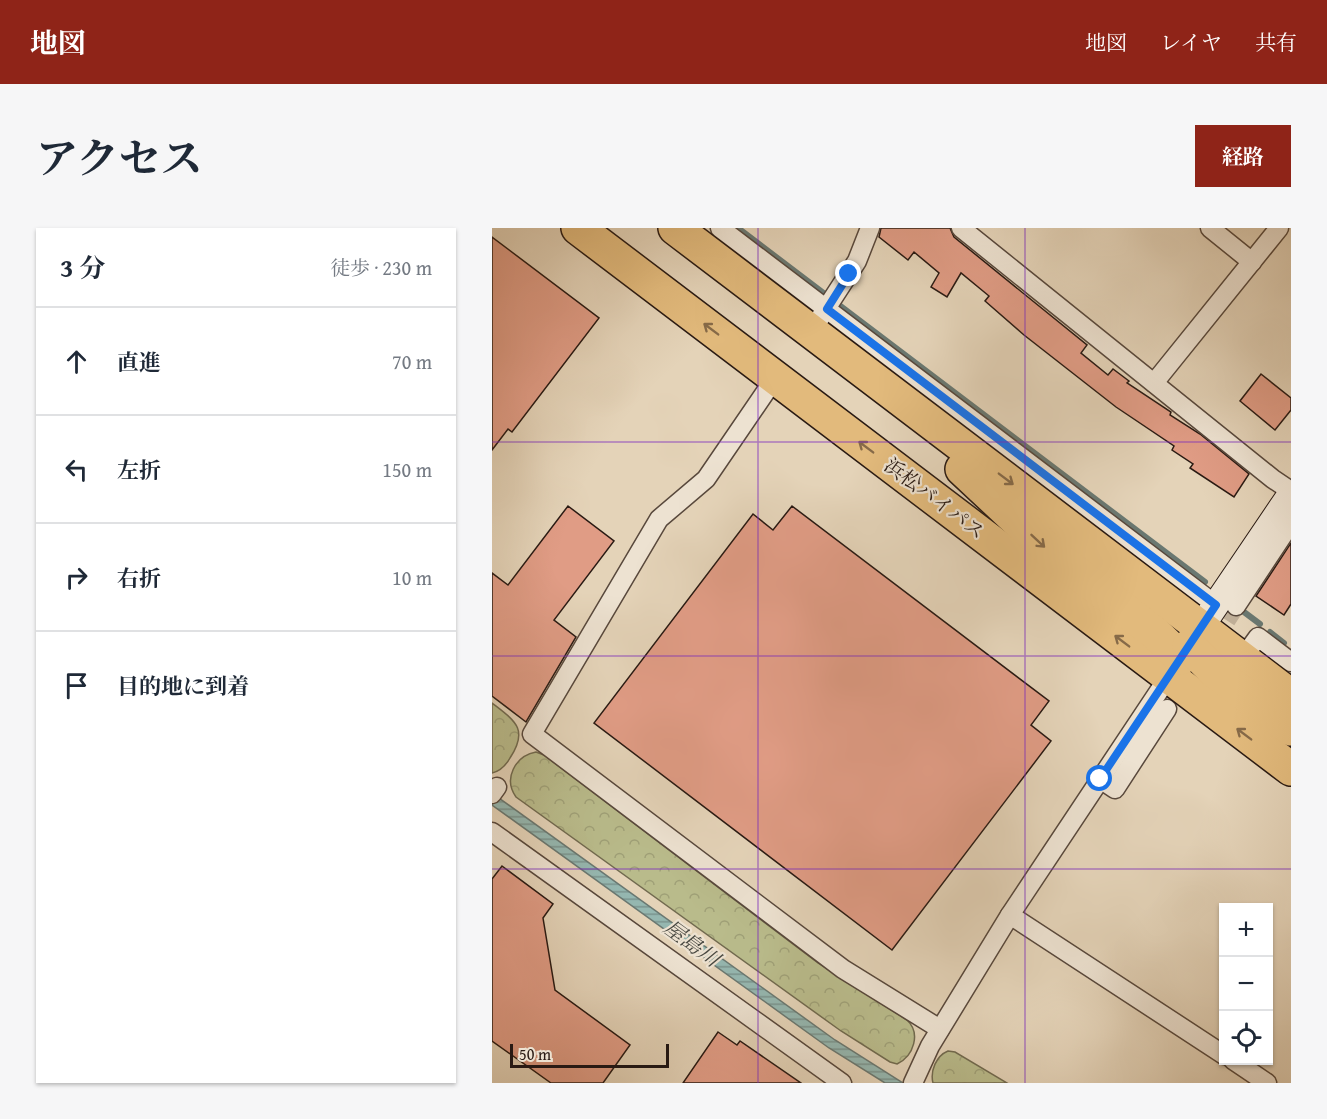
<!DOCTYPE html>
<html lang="ja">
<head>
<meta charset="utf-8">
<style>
  :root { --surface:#fff; --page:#f6f6f7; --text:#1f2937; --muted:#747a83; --line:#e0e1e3; --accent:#8f2418 }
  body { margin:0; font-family:"Gentium Book Plus","Noto Serif JP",serif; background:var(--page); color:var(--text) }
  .controls { position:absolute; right:18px; bottom:18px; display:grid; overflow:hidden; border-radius:0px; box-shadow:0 2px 4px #0004 }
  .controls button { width:54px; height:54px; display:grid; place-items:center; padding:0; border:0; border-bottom:2px solid var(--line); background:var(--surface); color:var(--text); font:30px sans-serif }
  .scale { position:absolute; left:18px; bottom:15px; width:159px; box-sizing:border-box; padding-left:6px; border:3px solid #291a13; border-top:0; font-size:16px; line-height:21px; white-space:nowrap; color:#291a13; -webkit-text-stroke:4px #ede2d1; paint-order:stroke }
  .stop { position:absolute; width:18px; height:18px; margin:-14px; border:4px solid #1a73e8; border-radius:50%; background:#fff }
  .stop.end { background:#1a73e8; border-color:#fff; box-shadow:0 2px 6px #0008 }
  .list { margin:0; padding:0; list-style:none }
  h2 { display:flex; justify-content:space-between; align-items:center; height:78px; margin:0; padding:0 24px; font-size:26px }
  h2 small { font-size:20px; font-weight:400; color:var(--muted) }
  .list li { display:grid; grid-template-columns:39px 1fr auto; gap:18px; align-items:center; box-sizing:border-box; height:108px; padding:0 24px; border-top:2px solid var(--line) }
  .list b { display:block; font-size:22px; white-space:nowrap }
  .list em { font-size:20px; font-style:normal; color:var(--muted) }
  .icon { flex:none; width:33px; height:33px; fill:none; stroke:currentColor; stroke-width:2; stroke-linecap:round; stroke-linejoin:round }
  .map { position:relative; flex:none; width:799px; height:855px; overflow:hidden; border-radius:0px }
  header { display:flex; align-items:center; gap:36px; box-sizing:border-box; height:84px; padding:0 30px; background:var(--accent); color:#fff }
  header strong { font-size:28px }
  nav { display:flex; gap:33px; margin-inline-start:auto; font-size:21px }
  .intro { display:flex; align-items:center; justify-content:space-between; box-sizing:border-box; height:144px; padding:0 36px }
  h1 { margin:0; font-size:42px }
  .button { padding:15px 27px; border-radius:0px; background:var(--accent); color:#fff; font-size:21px; font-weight:700 }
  main { display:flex; gap:36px; padding:0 36px }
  aside { flex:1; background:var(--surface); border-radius:0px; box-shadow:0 2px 4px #0004 }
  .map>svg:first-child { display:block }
  .forest { fill:url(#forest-crowns); stroke:#716a4f; stroke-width:1.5 }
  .water { fill:url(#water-rules); stroke:#6a7871; stroke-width:1.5 }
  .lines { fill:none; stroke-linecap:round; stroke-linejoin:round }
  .stream { stroke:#6a7871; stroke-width:6 }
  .building { fill:#e09c85; stroke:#291a13; stroke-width:1.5 }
  .street-tunnel { stroke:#bfae97; stroke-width:18; stroke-dasharray:18 9; stroke-linecap:butt }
  .street-casing { stroke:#58483c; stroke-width:21 }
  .secondary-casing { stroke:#291a13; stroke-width:28 }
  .highway-casing { stroke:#291a13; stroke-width:36 }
  .street { stroke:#ede2d1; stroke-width:18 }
  .secondary { stroke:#ede2d1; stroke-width:26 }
  .highway { stroke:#e2ba7c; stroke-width:33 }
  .oneway { stroke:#866a48 }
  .route { stroke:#1a73e8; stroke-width:8 }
  .grid { fill:none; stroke:#7b2cbf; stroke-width:1.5; stroke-opacity:0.55 }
  .labels { text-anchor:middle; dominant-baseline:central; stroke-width:4.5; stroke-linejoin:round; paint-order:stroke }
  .street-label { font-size:20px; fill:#291a13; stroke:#ede2d1 }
  .water-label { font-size:21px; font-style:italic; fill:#494942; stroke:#ede2d1 }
</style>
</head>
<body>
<header>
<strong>地図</strong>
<nav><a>地図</a><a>レイヤ</a><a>共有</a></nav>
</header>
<div class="intro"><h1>アクセス</h1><a class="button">経路</a></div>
<main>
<aside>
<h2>3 分<small>徒歩 · 230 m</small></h2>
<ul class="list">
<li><svg class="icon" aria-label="ahead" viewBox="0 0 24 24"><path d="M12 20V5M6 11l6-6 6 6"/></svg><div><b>直進</b></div><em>70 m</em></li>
<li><svg class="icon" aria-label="left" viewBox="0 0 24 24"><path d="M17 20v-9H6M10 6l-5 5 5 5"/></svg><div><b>左折</b></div><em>150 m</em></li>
<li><svg class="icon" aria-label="right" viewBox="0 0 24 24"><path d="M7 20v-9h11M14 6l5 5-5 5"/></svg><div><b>右折</b></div><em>10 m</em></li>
<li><svg class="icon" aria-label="arrive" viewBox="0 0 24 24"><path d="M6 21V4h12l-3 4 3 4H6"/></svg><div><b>目的地に到着</b></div></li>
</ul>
</aside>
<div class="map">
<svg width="799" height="855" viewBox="0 0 799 855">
  <defs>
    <pattern id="forest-crowns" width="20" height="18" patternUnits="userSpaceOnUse" patternTransform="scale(1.5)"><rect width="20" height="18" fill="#b9bb8b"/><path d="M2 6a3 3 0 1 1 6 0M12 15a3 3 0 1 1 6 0" fill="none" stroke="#9fa077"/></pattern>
    <pattern id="water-rules" width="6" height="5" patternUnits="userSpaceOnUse" patternTransform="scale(1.5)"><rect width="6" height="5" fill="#95b7b0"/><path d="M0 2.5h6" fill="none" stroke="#7a948e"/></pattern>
  </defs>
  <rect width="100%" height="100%" fill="#e4d3b8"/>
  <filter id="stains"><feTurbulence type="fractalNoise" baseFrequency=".00333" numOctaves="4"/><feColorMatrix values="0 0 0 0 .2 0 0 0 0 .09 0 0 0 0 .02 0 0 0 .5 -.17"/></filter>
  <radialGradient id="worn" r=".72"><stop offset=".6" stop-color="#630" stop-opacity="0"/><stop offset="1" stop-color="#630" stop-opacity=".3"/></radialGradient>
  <g class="forest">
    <path d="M 0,475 C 23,493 37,501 18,530 C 14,537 9,543 0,545 Z"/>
    <path d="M 44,524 L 52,527 L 326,735 L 415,792 C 429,805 422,828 405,836 L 398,834 L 349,803 L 24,569 C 11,551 23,528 44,524 Z"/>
    <path d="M 456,823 L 463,824 L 515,855 L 441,855 C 438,843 444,828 456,823 Z"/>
  </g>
  <path class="water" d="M 0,565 L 343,812 L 411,855 L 393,855 L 337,820 L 0,577 Z"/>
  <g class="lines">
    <g class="stream">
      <path d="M 246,0 L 334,67"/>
      <path d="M 347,77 L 713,354"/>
      <path d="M 752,384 L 768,396"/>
      <path d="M 778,404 L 792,415"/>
    </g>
  </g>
  <g class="building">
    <path d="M 389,0 L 458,0 L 462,9 L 595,117 L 589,125 L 616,147 L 621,141 L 637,153 L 635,155 L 679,184 L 678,187 L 708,206 L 757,246 L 742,269 L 698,240 L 701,236 L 680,222 L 682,218 L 624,179 L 532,107 L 493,73 L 497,68 L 469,45 L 455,69 L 439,59 L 447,45 L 422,24 L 416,32 L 387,9 Z"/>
    <path d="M 0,9 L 107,90 L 20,204 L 16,201 L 0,222 Z"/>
    <path d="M 769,146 L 799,170 L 799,182 L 783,202 L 748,173 Z"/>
    <path d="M 76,278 L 122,313 L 62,392 L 84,409 L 34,494 L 0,468 L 0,345 L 16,357 Z"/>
    <path d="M 300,278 L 557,473 L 539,497 L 559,513 L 400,722 L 102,495 L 261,286 L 281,302 Z"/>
    <path d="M 799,315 L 799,376 L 792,387 L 764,368 Z"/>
    <path d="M 10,638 L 61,676 L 51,690 L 63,762 L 138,817 L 111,855 L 59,855 L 0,813 L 0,651 Z"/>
    <path d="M 226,804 L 245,817 L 248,813 L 309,855 L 191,855 Z"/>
  </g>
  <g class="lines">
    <path class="street-tunnel" d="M 720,415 L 744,378"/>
    <defs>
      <g id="street">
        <path d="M 228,0 L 724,377"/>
        <path d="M 469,0 L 781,251 L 799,263"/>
        <path d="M 718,0 L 760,34"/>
        <path d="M 328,90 L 365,33 L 378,0"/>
        <path d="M 283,150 L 214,251 L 167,291 L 40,506 L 351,741 L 448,801"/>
        <path d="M 662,155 L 787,0"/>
        <path d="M 744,378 L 799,295"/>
        <path d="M 750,431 L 766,409 L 799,434"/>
        <path d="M 608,551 L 623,561 L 675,481"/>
        <path d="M 0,566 L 5,559"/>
        <path d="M 0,604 L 350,855"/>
        <path d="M 518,687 L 732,827"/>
        <path d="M 741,832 L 775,855"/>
        <path d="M 421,855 L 438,818 L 518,687 L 677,448"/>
      </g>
      <path id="secondary" d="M 698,415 L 799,266"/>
      <g id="highway">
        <path d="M 86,0 L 799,541"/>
        <path d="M 183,0 L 799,468"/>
        <path d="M 470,241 L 563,328 L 663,405 L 689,430"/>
        <path d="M 697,418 L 723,444 L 799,501"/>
      </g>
    </defs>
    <use href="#street" class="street-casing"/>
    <use href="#secondary" class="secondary-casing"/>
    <use href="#highway" class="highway-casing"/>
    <use href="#street" class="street"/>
    <use href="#secondary" class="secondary"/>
    <use href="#highway" class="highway"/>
  </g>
  <defs><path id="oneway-shaft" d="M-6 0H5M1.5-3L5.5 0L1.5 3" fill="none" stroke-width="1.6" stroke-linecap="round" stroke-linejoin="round" transform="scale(1.5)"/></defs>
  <g class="oneway">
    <use href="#oneway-shaft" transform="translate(219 101) rotate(-143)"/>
    <use href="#oneway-shaft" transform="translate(374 219) rotate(-143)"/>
    <use href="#oneway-shaft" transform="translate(514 251) rotate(37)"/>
    <use href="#oneway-shaft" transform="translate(546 313) rotate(43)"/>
    <use href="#oneway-shaft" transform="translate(630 413) rotate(-143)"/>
    <use href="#oneway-shaft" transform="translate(752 506) rotate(-143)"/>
  </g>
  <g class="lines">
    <path class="route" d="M 357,46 L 335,81 L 724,377 L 608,551"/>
  </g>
  <path class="grid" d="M 266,0 L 266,855M 533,0 L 533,855M 0,214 L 799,214M 0,428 L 799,428M 0,641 L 799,641"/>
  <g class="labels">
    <g class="street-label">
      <text transform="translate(443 270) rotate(37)">浜松バイパス</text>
    </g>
    <g class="water-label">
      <text transform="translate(200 715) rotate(36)">屋島川</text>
    </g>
  </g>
  <rect width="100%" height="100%" filter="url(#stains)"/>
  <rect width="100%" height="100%" fill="url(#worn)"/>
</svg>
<div class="controls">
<button>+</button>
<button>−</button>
<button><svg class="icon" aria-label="locate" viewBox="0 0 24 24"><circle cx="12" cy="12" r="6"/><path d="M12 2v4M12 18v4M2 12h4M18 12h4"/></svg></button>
</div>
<div class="scale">50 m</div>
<div class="stop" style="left:608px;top:551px"></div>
<div class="stop end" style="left:357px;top:46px"></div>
</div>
</main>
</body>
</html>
